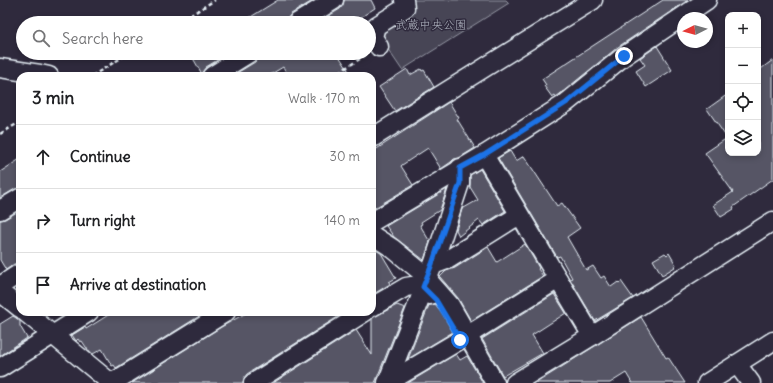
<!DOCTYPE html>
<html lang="en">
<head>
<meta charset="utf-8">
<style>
  :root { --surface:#fff; --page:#f6f6f6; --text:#202124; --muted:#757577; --line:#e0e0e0 }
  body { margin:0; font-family:Delius,"Klee One",sans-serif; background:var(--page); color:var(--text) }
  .controls { position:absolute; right:12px; top:12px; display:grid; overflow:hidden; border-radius:8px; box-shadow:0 2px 6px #0003 }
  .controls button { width:36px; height:36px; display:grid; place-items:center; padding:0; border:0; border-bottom:1px solid var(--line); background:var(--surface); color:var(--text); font:20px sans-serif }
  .compass { position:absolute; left:677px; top:12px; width:36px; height:36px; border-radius:50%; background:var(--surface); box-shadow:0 2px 6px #0003; rotate:264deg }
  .stop { position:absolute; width:12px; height:12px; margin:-9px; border:3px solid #1a73e8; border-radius:50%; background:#fff }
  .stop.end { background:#1a73e8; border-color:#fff; box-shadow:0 1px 4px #0008 }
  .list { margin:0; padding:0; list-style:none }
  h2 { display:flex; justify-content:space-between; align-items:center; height:52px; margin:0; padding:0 16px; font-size:17px }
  h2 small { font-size:13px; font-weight:400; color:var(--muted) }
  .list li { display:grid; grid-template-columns:26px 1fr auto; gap:12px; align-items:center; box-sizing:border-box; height:64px; padding:0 16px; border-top:1px solid var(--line) }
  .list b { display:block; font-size:15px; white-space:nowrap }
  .list em { font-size:13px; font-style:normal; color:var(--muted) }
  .icon { flex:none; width:22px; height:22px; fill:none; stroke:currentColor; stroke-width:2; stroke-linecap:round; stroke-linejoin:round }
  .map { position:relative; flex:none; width:773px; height:383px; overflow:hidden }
  .search { position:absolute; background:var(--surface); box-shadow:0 2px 6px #0003; left:16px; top:16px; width:360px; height:44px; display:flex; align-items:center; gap:10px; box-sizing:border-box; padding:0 14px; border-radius:22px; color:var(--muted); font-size:15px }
  .panel { position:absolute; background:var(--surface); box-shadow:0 2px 6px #0003; left:16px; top:72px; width:360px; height:244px; border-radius:12px }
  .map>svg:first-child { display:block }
  .green { fill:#464455; stroke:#979aa6 }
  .building { fill:#575565; stroke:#e8f1f8 }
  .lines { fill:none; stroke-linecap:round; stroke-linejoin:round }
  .minor-casing { stroke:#e8f1f8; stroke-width:21 }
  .path { stroke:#e8f1f8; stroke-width:2.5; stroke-dasharray:4 3; stroke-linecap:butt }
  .minor { stroke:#2f2a3d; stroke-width:18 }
  .route { stroke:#1a73e8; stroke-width:5 }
  .labels { text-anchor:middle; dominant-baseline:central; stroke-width:3; stroke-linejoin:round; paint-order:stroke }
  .park-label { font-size:12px; fill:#afb4bf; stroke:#2f2a3d }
</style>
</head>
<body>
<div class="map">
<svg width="773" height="383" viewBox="0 0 773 383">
  <rect width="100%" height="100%" fill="#2f2a3d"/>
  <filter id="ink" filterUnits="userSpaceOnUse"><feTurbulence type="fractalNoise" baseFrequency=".025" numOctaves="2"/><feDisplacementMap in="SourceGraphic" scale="8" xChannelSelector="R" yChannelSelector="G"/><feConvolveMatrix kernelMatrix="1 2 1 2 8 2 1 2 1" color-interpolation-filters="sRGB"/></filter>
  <g filter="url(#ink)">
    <path class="green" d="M 412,0 L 506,0 L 509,3 L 402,70 L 379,36 Z"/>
    <g class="building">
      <path d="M 278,0 L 314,0 L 291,14 L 287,19 L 281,23 L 241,23 Z"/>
      <path d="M 344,0 L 371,0 L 375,8 L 352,23 L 317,23 L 340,9 L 343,5 Z"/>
      <path d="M 663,0 L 688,0 L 618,47 L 560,94 L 556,97 L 555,95 L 552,97 L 544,86 L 546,85 L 542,79 Z"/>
      <path d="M 657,46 L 672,70 L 646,87 L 636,71 L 645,65 L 640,58 Z"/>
      <path d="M 190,53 L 229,53 L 206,67 L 203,71 L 202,74 Z"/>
      <path d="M 260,53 L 337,53 L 352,76 L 289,76 L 283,67 L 268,76 L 232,76 L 255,62 L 258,58 Z"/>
      <path d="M 773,60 L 773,179 L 733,207 L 734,209 L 721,217 L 713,205 L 733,192 L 705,153 L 727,138 L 707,109 L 728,94 L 728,153 L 758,153 L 758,71 Z"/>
      <path d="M 407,69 L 410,75 L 421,69 L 422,71 L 424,70 L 434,87 L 395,111 L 379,87 Z"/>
      <path d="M 449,102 L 459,118 L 457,119 L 475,148 L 459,158 L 454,159 L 451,162 L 441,169 L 428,148 L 402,165 L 401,166 L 413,185 L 373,209 L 372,152 Z"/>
      <path d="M 510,151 L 516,161 L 524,156 L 557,206 L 562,203 L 580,228 L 567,237 L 586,270 L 593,266 L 601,278 L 604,276 L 611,287 L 618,282 L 619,283 L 621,281 L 633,298 L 595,321 L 570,279 L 572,278 L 560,256 L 557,257 L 498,158 Z"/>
      <path d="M 20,159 L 20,188 L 15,189 L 0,198 L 0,172 Z"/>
      <path d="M 480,169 L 505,211 L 483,225 L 479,220 L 459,236 L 456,230 L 462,209 L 478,200 L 470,187 L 470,175 Z"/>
      <path d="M 447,189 L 440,210 L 421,222 L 422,224 L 420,225 L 430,242 L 424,260 L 394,237 L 386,226 Z"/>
      <path d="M 17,212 L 20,217 L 20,263 L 14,264 L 6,270 L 0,260 L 0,220 L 5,219 Z"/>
      <path d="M 525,244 L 539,268 L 538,269 L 543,276 L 471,321 L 458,298 L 440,277 L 446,271 L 455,268 L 488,247 L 497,262 Z"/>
      <path d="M 372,248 L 381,253 L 396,278 L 389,282 L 390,284 L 372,295 Z"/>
      <path d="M 665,253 L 667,255 L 669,253 L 676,265 L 674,266 L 675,267 L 662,275 L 653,260 Z"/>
      <path d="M 554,294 L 566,313 L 532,335 L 543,353 L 503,376 L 482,339 Z"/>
      <path d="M 435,304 L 441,311 L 453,332 L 408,359 L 429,305 L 432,305 Z"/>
      <path d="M 397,305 L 405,308 L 375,383 L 273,383 L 356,330 L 372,355 L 372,319 L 374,317 Z"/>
      <path d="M 113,312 L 206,312 L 116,368 L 114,365 L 112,366 L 102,349 L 93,354 L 88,350 L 82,341 L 80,342 L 78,339 L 76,341 L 72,335 L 85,327 L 86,329 Z"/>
      <path d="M 248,312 L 339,312 L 341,315 L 247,374 L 244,378 L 243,383 L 132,383 L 221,327 Z"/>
      <path d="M 13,316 L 16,318 L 20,321 L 20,326 L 27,338 L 0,356 L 0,324 Z"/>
      <path d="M 641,317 L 666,358 L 668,357 L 685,383 L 632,383 L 626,373 L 610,383 L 536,383 Z"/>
      <path d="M 456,354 L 460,360 L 467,356 L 483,383 L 408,383 Z"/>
    </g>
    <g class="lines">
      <defs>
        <g id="minor">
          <path d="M 297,23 L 334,0"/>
          <path d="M 379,47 L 373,37 L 376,26 L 405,8 L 404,0"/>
          <path d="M 0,68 L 40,74 L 49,76"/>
          <path d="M 212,76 L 249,53"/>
          <path d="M 372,138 L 593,0"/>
          <path d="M 484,155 L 592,336"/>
          <path d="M 0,210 L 20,198"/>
          <path d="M 372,222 L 484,155 L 566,103 L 624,56 L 707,0"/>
          <path d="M 372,235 L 392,248 L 420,271 L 450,305 L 495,383"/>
          <path d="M 433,265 L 449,259 L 519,215"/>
          <path d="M 0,286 L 20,273"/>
          <path d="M 0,292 L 20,308"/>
          <path d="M 372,307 L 406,287 L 412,286 L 423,287 L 430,295"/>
          <path d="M 25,312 L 111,383"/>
          <path d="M 737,364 L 751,383"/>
          <path d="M 0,368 L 89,312"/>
          <path d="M 112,383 L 226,312"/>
          <path d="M 253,383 L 365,312"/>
          <path d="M 387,383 L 433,265 L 460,183 L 460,168"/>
          <path d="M 387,383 L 460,340 L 558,279"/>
          <path d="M 515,383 L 592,336 L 773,221"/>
          <path d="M 707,383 L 773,341"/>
        </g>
      </defs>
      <use href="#minor" class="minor-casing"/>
      <g class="path">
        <path d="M 178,23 L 215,0"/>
        <path d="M 92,76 L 129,53"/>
        <path d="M 333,76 L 366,55"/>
        <path d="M 0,134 L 20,122"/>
      </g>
      <use href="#minor" class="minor"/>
    </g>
  </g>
  <g class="lines" filter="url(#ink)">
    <path class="route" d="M 460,340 L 436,300 L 423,287 L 432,264 L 460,183 L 460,168 L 484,155 L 566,103 L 624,56"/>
  </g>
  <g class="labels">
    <g class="park-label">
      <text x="431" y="24">武蔵中央公園</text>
    </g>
  </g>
</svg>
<div class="controls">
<button>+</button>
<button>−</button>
<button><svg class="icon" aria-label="locate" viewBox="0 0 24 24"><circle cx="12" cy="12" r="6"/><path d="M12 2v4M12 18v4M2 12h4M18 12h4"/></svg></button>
<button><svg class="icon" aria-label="layers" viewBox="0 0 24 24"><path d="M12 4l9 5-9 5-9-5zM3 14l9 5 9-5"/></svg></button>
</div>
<svg class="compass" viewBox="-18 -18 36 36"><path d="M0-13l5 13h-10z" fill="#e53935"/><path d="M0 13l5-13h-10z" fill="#757577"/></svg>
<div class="stop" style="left:460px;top:340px"></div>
<div class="stop end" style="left:624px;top:56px"></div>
<div class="search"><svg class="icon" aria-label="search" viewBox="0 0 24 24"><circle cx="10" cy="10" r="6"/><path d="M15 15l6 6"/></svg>Search here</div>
<section class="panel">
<h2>3 min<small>Walk · 170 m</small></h2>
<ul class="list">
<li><svg class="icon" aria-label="ahead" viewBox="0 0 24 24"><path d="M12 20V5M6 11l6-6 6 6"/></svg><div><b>Continue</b></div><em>30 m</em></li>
<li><svg class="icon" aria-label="right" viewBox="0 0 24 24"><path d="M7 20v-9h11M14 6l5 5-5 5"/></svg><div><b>Turn right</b></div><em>140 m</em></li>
<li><svg class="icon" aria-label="arrive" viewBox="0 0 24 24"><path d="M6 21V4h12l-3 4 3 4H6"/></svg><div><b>Arrive at destination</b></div></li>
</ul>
</section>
</div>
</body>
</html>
